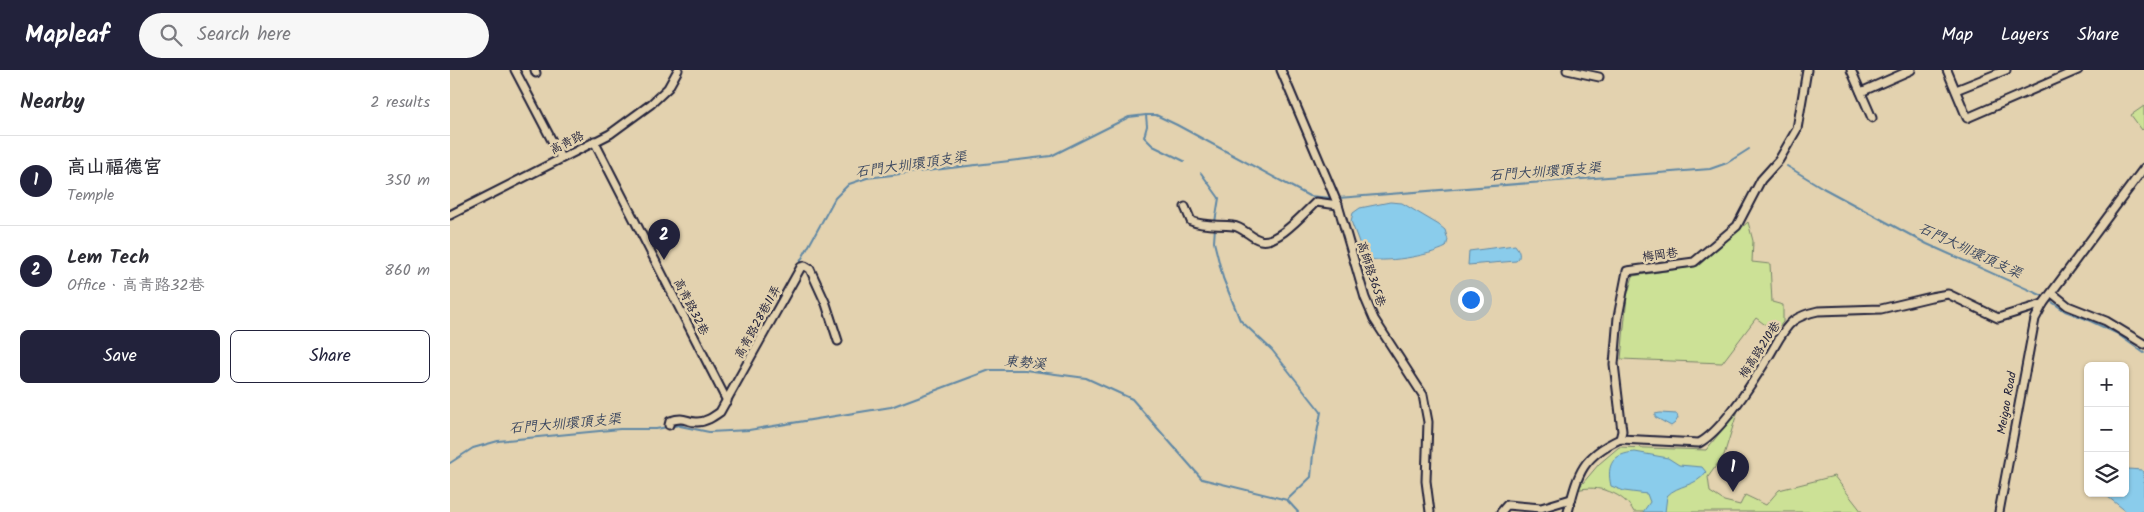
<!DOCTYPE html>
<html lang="en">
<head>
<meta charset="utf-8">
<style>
  :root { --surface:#fff; --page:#f7f7f7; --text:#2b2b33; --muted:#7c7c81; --line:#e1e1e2; --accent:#22223b }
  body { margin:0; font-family:Kalam,"LXGW WenKai TC",sans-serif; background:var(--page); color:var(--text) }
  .controls { position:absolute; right:15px; bottom:15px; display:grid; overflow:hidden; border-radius:8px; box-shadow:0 1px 4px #0004 }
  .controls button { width:45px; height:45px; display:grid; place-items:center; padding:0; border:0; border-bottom:1px solid var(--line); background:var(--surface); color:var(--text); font:25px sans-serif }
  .you { position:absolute; left:1020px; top:229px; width:18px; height:18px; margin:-12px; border:4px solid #fff; border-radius:50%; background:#1a73e8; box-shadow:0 0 0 8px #1a73e833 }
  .badge { display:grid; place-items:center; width:32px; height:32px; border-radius:50%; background:var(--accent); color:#fff; font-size:16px; font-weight:700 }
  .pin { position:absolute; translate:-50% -41px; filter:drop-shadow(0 1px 2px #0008) }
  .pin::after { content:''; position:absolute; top:26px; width:18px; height:15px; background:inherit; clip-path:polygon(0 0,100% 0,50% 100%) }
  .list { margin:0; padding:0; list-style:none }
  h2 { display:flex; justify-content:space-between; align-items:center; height:65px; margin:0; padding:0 20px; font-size:21px }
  h2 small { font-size:16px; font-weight:400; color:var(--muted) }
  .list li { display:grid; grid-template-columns:32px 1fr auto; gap:15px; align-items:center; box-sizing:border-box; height:90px; padding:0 20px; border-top:1px solid var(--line) }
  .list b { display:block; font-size:19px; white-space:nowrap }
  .list p { margin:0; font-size:16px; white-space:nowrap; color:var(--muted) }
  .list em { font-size:16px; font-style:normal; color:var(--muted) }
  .actions { display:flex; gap:10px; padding:15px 20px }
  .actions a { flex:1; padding:11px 0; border:1px solid var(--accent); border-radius:8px; text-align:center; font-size:18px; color:var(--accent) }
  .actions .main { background:var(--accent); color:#fff }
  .icon { flex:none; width:28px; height:28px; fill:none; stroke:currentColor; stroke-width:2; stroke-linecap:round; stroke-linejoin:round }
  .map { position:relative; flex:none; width:1694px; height:442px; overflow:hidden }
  header { display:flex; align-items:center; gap:30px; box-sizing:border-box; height:70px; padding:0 25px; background:var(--accent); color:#fff }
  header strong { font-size:24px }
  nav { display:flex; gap:28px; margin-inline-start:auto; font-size:18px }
  .search { width:350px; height:45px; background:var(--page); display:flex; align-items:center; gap:12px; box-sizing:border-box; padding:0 18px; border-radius:28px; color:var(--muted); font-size:19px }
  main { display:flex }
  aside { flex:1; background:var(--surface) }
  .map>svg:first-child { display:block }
  .green { fill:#cce196; stroke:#778268 }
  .water { fill:#8acceb; stroke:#6088a5 }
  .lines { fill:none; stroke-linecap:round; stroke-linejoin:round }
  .stream { stroke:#6088a5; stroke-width:2 }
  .minor-casing { stroke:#22223b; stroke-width:11 }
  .minor { stroke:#e3d2af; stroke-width:7 }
  .labels { text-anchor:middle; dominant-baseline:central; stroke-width:5; stroke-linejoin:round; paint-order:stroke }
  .street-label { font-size:12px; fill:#22223b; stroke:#e3d2af }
  .water-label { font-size:14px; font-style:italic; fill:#37445e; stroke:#e3d2af }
</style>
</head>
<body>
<header>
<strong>Mapleaf</strong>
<div class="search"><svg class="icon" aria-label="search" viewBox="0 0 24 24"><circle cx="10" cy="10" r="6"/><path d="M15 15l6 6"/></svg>Search here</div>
<nav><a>Map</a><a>Layers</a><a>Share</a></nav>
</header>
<main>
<aside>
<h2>Nearby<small>2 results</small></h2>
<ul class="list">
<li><span class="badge">1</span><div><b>高山福德宮</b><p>Temple</p></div><em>350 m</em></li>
<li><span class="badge">2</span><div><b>Lem Tech</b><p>Office · 高青路32巷</p></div><em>860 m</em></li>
</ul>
<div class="actions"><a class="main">Save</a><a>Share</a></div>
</aside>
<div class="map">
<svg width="1694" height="442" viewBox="0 0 1694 442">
  <rect width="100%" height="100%" fill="#e3d2af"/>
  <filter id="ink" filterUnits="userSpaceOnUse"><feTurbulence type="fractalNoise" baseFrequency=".02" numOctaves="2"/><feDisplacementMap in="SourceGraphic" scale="10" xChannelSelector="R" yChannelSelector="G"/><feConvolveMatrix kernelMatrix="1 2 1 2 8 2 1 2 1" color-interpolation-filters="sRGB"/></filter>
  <g filter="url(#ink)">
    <g class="green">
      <path d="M 1694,36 L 1694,58 L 1692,60 L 1681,45 Z"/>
      <path d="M 1298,152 L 1303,171 L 1302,192 L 1320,194 L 1322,232 L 1333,235 L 1333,252 L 1325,262 L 1306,248 L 1272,293 L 1171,289 L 1177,226 L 1183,206 L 1248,196 Z"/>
      <path d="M 1288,340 L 1274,385 L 1258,407 L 1260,422 L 1274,431 L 1290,435 L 1295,425 L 1316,435 L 1329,420 L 1384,406 L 1412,442 L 1184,442 C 1174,423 1148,414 1127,420 L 1149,394 L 1169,377 L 1256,380 Z"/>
    </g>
    <g class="water">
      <path d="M 940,132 L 952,133 L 989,155 L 995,160 L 998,170 L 996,177 C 979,186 932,194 915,188 L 901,151 L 903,143 L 910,138 Z"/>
      <path d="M 1065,175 C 1069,180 1072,187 1066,191 L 1018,195 L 1019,181 Z"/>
      <path d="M 1210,343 L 1227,344 L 1228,348 L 1225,353 L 1221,356 L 1205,347 L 1205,344 Z"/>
      <path d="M 1185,382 L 1218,388 L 1229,395 L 1252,397 L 1256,402 C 1246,417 1228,414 1217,426 L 1215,442 L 1193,442 L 1200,432 L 1197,424 L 1174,421 L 1161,416 C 1156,394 1163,384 1185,382 Z"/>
      <path d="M 1678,399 L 1692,400 L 1694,402 L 1694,442 L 1677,442 L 1653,423 L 1675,423 L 1675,400 Z"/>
    </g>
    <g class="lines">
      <g class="stream">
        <path d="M 696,45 L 697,56 L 694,67 L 703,76 L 734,91"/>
        <path d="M 1337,96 L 1373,118 L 1477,174 L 1595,227"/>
        <path d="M 751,103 L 769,128 L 765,152"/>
        <path d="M 888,128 L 1260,99 L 1277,93 L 1299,79"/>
        <path d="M 765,157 L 764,172 L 773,208 L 790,250 L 822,280 L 871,342 L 863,384 L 861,407 L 837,430"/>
        <path d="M 339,212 L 385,128 L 399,114 L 417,108 L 601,86 L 679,47 L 696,45 L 706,45 L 727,55 L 859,126 L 882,128"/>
        <path d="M 1599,230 L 1615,241 L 1634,248 L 1666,263 L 1694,283"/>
        <path d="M 230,356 L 259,362 L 299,360 L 441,337 L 540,300 L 575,300 L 636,308 L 682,329 L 752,409 L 837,430 L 848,442"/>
        <path d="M 0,393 L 23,378 L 48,371 L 170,359 L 206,359 L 236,354"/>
      </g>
      <defs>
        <g id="minor">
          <path d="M 65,0 L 111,88"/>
          <path d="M 85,0 L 86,3"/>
          <path d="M 831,0 L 888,135 L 915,228 L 924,249 L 973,325 L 978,352 L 976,411 L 980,442"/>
          <path d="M 1117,0 L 1149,7"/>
          <path d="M 1401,0 L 1422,48"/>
          <path d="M 1497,0 L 1517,48 L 1628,0"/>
          <path d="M 1506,20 L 1556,0"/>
          <path d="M 1411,22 L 1461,0"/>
          <path d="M 144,71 L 277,331"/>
          <path d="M 735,137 L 741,151 C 754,157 769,154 783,156 C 793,157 801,168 810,170 C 827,175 854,143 866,132 L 888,135"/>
          <path d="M 0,145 L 160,64 L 201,34 L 218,18 L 228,0"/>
          <path d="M 1602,223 L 1618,236 L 1656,251 L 1694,274"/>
          <path d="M 219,355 L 220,351 C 236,346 235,352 247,352 C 256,352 263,347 270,342 L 351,197 L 355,196 L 360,199 L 376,234 L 388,271"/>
          <path d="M 1170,369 L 1172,361 L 1164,294 L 1168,247 L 1177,201 L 1244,192 L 1287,156 L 1311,110 L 1329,90 L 1347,59 L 1357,0"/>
          <path d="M 1051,442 L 1057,435 L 1091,438 L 1121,429"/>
          <path d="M 1118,442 C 1128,404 1131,387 1170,369 L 1249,373 C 1272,361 1305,309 1319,286 C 1326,275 1332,260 1343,251 C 1350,246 1359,243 1368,241 L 1431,239 L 1481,227 L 1498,224 L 1548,248 L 1593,234"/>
          <path d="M 1549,442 L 1585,249 L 1593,234 L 1694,98"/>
        </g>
      </defs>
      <use href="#minor" class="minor-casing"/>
      <use href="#minor" class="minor"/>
    </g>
  </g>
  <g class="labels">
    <g class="street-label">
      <text transform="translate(117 73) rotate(-27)">高青路</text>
      <text transform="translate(1210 185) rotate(-8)">梅岡巷</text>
      <text transform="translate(921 204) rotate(72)">高師路365巷</text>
      <text transform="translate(241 237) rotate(63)">高青路32巷</text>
      <text transform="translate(308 252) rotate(-61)">高青路28巷11弄</text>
      <text transform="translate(1310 280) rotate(-57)">梅高路210巷</text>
      <text transform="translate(1557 333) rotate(-80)">Meigao Road</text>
    </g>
    <g class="water-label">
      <text transform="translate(461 95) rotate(-8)">石門大圳環頂支渠</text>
      <text transform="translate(1095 102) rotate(-4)">石門大圳環頂支渠</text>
      <text transform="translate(1520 181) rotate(25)">石門大圳環頂支渠</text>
      <text transform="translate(575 293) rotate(5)">東勢溪</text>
      <text transform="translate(115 354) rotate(-5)">石門大圳環頂支渠</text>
    </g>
  </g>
</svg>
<div class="controls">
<button>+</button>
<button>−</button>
<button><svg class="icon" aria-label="layers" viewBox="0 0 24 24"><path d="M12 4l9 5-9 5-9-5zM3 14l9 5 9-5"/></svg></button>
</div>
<div class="you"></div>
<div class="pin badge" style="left:1283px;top:422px">1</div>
<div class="pin badge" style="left:214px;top:190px">2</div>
</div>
</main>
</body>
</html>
